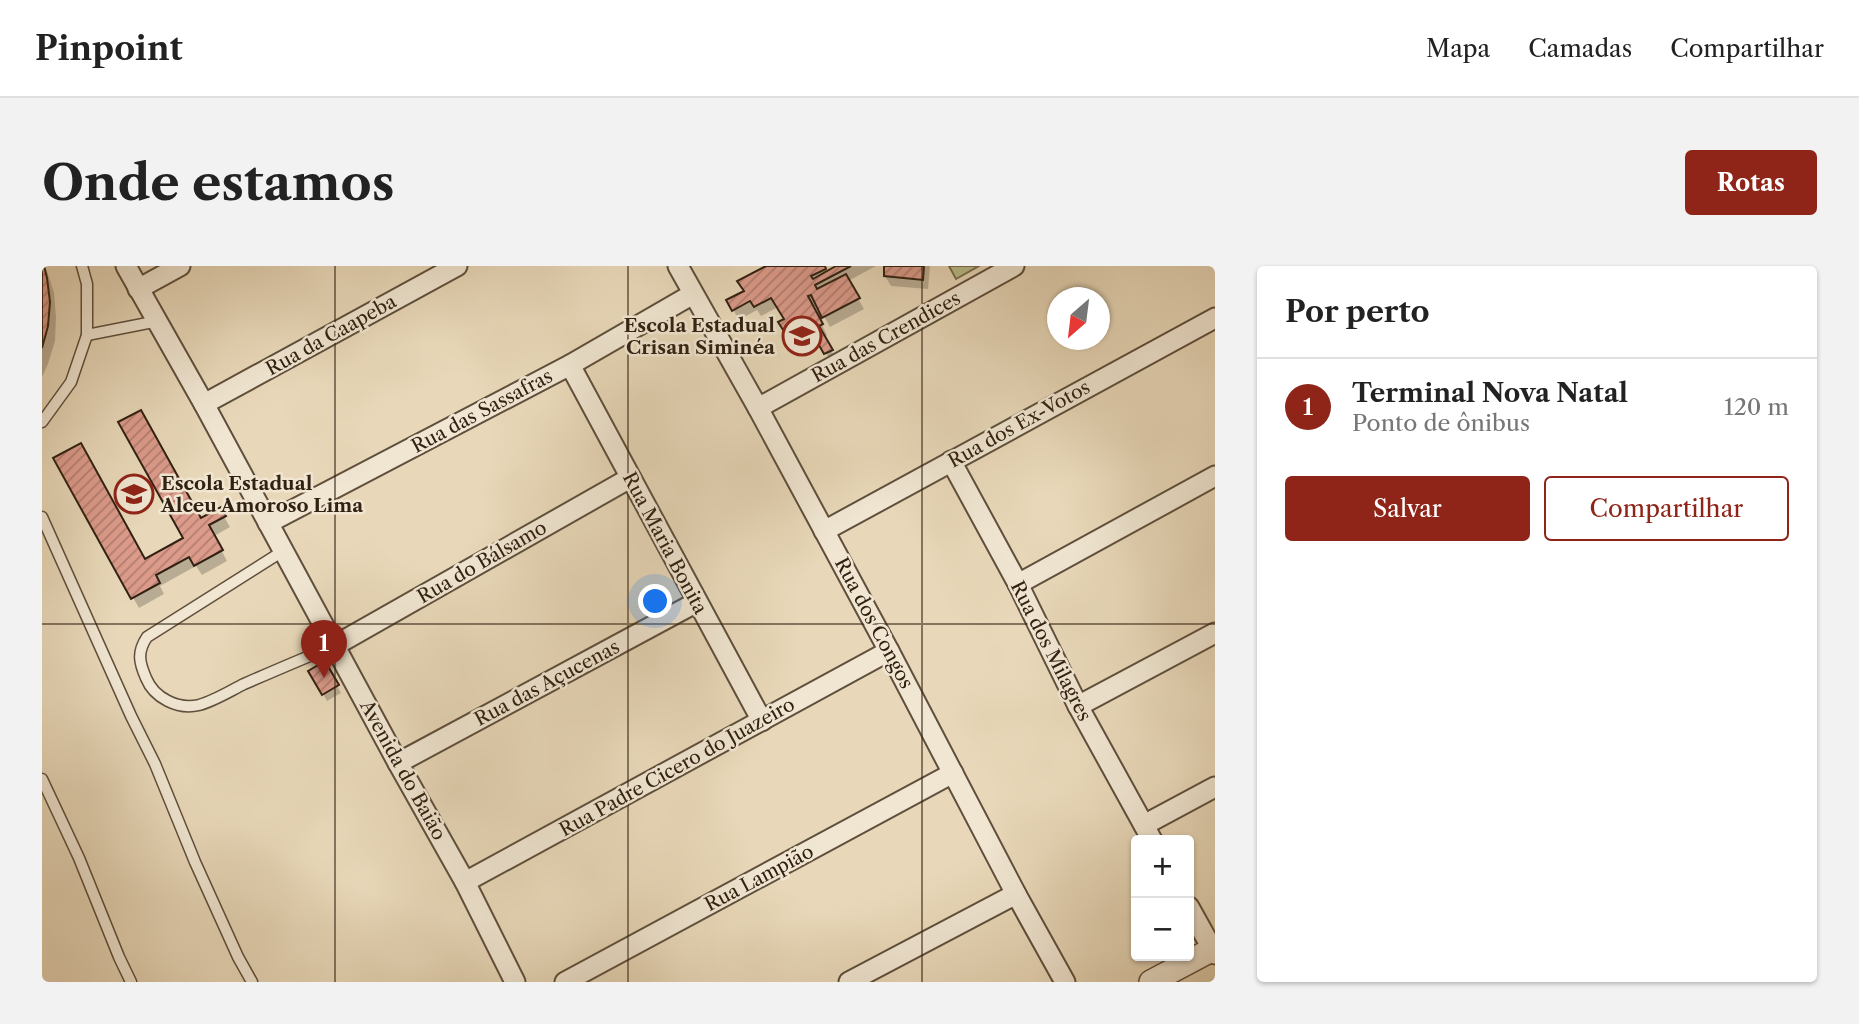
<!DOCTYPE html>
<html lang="pt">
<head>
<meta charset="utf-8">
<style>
  :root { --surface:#fff; --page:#f2f2f2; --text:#222; --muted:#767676; --line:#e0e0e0; --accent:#8f2418 }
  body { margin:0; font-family:"Libre Caslon Text",serif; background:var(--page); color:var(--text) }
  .controls { position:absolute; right:21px; bottom:21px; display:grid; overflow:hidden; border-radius:7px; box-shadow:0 2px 5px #0004 }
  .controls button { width:63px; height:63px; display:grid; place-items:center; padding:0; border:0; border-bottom:2px solid var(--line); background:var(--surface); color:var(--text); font:35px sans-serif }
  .compass { position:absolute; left:1005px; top:21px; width:63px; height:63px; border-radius:50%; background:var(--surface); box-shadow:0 2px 5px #0004; rotate:208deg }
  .you { position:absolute; left:614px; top:336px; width:24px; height:24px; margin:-18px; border:5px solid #fff; border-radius:50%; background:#1a73e8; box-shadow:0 0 0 10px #1a73e833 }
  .badge { display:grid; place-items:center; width:46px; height:46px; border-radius:50%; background:var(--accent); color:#fff; font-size:23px; font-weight:700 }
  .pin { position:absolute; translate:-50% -58px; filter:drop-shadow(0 2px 4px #0008) }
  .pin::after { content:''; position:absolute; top:37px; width:24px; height:21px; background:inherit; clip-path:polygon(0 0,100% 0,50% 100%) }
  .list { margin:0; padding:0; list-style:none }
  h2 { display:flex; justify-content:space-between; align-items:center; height:91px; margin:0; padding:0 28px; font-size:30px }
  h2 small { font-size:23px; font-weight:400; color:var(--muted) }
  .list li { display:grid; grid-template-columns:46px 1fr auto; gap:21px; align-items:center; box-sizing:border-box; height:98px; padding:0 28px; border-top:2px solid var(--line) }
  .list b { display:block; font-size:26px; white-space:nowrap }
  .list p { margin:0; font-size:23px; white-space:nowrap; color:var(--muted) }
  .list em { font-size:23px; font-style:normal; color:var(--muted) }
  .actions { display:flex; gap:14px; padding:21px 28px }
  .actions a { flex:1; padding:16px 0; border:2px solid var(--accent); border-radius:7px; text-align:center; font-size:24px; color:var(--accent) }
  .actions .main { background:var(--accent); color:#fff }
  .map { position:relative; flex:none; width:1173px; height:716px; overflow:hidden; border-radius:7px }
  header { display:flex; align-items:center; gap:42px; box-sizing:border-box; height:98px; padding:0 35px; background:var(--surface); border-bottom:2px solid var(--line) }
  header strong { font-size:33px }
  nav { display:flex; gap:38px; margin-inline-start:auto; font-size:24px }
  .intro { display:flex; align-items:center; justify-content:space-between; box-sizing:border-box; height:168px; padding:0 42px }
  h1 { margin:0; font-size:49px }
  .button { padding:18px 32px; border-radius:7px; background:var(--accent); color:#fff; font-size:24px; font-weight:700 }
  main { display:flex; gap:42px; padding:0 42px }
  aside { flex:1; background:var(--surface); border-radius:7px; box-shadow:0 2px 5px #0004 }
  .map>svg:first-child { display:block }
  .pitch { fill:#bbbd8b; stroke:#766f4e; stroke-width:2 }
  .shadow { fill:#0003 }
  .building { fill:url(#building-hatch); stroke:#312112; stroke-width:2 }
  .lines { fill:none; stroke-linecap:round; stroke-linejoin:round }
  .service-casing { stroke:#5f4f3c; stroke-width:13 }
  .minor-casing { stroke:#5f4f3c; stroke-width:23 }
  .tertiary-casing { stroke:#5f4f3c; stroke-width:26 }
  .service { stroke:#f0e6d2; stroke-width:10 }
  .minor { stroke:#f0e6d2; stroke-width:19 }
  .tertiary { stroke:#f0e6d2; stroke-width:23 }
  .grid { fill:none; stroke:#312112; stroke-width:2; stroke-opacity:0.55 }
  .labels { text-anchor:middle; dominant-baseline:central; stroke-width:5; stroke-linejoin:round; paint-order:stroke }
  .poi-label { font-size:19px; font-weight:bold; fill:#312112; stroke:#f0e6d2; text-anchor:end }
  .street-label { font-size:19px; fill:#312112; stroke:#f0e6d2 }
</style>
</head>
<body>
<header>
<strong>Pinpoint</strong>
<nav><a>Mapa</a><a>Camadas</a><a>Compartilhar</a></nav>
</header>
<div class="intro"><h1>Onde estamos</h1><a class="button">Rotas</a></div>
<main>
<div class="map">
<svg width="1173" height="716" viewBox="0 0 1173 716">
  <defs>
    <pattern id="building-hatch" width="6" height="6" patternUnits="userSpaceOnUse" patternTransform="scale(1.75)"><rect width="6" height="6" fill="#dc9b8b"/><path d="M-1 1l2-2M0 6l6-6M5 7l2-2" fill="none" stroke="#b37e70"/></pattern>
  </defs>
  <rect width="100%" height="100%" fill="#e8d8b9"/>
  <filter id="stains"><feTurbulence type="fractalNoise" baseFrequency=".00286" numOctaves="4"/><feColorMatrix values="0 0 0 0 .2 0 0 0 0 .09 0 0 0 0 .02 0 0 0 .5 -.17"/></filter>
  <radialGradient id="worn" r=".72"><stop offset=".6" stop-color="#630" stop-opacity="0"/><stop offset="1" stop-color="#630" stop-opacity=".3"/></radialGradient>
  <path class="pitch" d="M 907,0 L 937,0 L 914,13 Z"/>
  <g class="shadow">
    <path d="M 0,0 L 3,0 L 5,5 L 12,27 L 14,51 L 13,75 L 6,98 L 0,111 Z"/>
    <path d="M 727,0 L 781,0 L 785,7 L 797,0 L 834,0 L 806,15 L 822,43 L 788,61 L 776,39 L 771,41 L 785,69 L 781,71 L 795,95 L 790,97 L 776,74 L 755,84 L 738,56 L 744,53 L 736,41 L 719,50 L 715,44 L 697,54 L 686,34 L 704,26 Z"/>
    <path d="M 844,0 L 888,0 L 886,23 L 849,20 L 843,10 Z"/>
    <path d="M 13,193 L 102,295 L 143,272 L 159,254 L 178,244 L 188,261 L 172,270 L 185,295 L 160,309 L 154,300 L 118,320 L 122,328 L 97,342 Z"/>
    <path d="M 283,397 L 299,427 L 285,435 L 268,405 Z"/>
  </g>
  <g class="building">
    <path d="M 0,0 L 2,0 L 5,12 L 8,36 L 6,60 L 0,82 Z"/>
    <path d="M 724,0 L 783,0 L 784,3 L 769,10 L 771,13 L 794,0 L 809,0 L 773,19 L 775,23 L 804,8 L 818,32 L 780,52 L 769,29 L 766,30 L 781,58 L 777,60 L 791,84 L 782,88 L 769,65 L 748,75 L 736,56 L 742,53 L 729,32 L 712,41 L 708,35 L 690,45 L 684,34 L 702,25 L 695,15 Z"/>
    <path d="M 842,0 L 882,0 L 881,14 L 842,10 Z"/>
    <path d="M 99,144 L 159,252 L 179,241 L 184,250 L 167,259 L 181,284 L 152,300 L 147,291 L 114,309 L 118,317 L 89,333 L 11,192 L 39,177 L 103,293 L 141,272 L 76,156 Z"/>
    <path d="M 283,395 L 297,419 L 280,429 L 266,405 Z"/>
  </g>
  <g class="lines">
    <defs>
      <g id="service">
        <path d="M 45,69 L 116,55"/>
        <path d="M 0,156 L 29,116 L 45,69 L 45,18 L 40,0"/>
        <path d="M 0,251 L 89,450 L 113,498 L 153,596 L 196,691 L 210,716"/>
        <path d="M 241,285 L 105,371 C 95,386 97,396 104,412 C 112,432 136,444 157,439 C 172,435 188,425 202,418 C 232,405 262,392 292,380"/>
        <path d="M 0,513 L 37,592 L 77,691 L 89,716"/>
      </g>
      <g id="minor">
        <path d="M 84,0 L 162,138 L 356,497 L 423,616 L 473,716"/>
        <path d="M 636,0 L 716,142 L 847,385 L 974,628 L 1023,716"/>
        <path d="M 96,23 L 138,0"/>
        <path d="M 528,99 L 720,455"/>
        <path d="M 162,138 L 415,0"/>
        <path d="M 716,142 L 972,0"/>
        <path d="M 909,195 L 976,318 L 1036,440 L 1110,574"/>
        <path d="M 226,257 L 528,99 L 651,28"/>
        <path d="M 782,265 L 1173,52"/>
        <path d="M 976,318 L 1173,210"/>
        <path d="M 292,380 L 588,212"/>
        <path d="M 1036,440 L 1173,367"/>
        <path d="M 356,497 L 655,336"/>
        <path d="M 1102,559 L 1173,521"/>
        <path d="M 423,616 L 847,385"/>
        <path d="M 1147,641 L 1173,688"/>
        <path d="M 523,716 L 911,507"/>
        <path d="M 807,716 L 974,628"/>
      </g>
      <path id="tertiary" d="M 1109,716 L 1173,682"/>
    </defs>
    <use href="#service" class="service-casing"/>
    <use href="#minor" class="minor-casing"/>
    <use href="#tertiary" class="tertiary-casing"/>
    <use href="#service" class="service"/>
    <use href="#minor" class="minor"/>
    <use href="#tertiary" class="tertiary"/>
  </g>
  <path class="grid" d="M 293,0 L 293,716M 586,0 L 586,716M 880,0 L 880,716M 0,358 L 1173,358"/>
  <defs>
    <symbol id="school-ring" viewBox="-11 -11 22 22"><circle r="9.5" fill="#f0e6d2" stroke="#8f2418" stroke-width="1.5"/><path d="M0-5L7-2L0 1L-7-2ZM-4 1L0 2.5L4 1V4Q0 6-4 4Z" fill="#8f2418"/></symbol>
  </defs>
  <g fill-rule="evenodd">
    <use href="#school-ring" x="738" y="48" width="44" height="44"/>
    <use href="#school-ring" x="70" y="206" width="44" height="44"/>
  </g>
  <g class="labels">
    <g class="poi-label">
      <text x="733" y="59">Escola Estadual<tspan x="733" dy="22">Crisan Siminéa</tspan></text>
      <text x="119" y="217" text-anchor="start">Escola Estadual<tspan x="119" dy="22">Alceu Amoroso Lima</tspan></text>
    </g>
    <g class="street-label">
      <text transform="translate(289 69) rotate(-29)">Rua da Caapeba</text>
      <text transform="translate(844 71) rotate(-29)">Rua das Crendices</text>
      <text transform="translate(440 145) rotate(-28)">Rua das Sassafras</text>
      <text transform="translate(977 158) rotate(-29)">Rua dos Ex-Votos</text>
      <text transform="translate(623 277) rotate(62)">Rua Maria Bonita</text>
      <text transform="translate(440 296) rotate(-30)">Rua do Bálsamo</text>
      <text transform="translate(832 357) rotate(62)">Rua dos Congos</text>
      <text transform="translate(1009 385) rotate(63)">Rua dos Milagres</text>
      <text transform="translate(505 417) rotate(-28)">Rua das Açucenas</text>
      <text transform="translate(635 501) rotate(-29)">Rua Padre Cicero do Juazeiro</text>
      <text transform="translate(361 504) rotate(61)">Avenida do Baião</text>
      <text transform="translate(717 612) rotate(-28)">Rua Lampião</text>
    </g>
  </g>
  <rect width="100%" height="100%" filter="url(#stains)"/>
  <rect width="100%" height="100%" fill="url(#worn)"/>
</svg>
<div class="controls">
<button>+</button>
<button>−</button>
</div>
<svg class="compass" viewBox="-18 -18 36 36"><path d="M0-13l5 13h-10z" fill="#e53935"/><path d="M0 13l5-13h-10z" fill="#767676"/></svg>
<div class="you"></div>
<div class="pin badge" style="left:282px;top:412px">1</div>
</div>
<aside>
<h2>Por perto<small></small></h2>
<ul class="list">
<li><span class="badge">1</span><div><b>Terminal Nova Natal</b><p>Ponto de ônibus</p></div><em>120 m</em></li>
</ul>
<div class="actions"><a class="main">Salvar</a><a>Compartilhar</a></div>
</aside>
</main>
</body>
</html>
